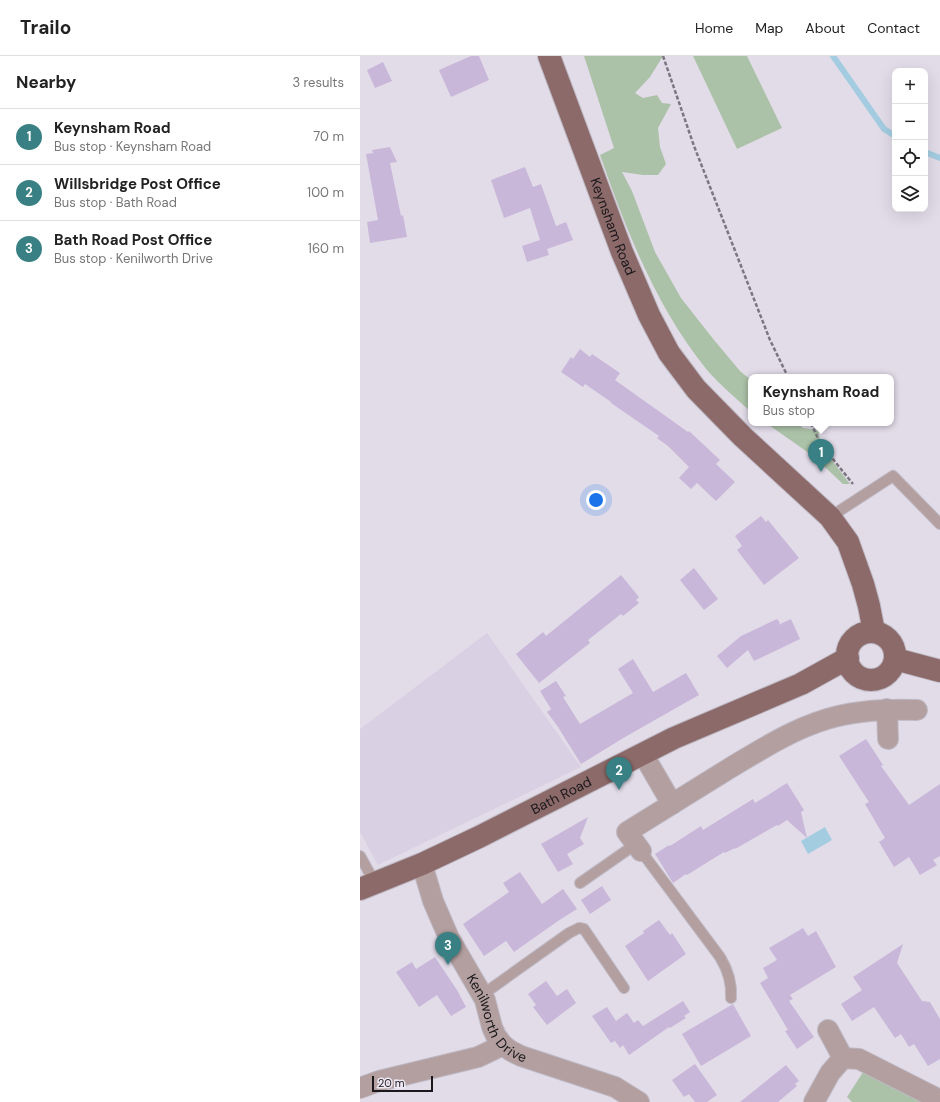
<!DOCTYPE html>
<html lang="en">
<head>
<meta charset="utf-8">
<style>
  :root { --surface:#fff; --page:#f6f6f6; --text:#222; --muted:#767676; --line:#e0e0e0; --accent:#388084 }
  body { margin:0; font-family:"DM Sans",sans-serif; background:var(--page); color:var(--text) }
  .controls { position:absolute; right:12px; top:12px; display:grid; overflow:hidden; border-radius:8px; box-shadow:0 4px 16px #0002 }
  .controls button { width:36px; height:36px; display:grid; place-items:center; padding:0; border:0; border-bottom:1px solid var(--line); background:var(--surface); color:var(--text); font:20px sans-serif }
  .scale { position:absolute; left:12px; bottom:10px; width:61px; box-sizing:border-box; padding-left:4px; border:2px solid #1a181c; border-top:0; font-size:11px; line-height:14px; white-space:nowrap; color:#1a181c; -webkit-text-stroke:3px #efe9f6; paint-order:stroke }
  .you { position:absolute; left:236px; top:444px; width:14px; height:14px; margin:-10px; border:3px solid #fff; border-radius:50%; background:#1a73e8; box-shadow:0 0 0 6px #1a73e833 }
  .badge { display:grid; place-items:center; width:26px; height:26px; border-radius:50%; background:var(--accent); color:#fff; font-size:13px; font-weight:700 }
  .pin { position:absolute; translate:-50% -33px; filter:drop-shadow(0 1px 2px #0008) }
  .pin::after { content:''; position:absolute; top:21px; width:14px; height:12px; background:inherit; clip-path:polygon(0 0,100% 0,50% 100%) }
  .popup { position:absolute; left:388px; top:318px; width:146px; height:52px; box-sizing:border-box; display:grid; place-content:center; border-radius:8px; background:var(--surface); filter:drop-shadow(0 1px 3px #0005); font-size:13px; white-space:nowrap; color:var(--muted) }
  .popup b { font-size:15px; color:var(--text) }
  .popup::after { content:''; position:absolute; left:50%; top:100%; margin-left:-8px; border:8px solid transparent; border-top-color:var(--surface) }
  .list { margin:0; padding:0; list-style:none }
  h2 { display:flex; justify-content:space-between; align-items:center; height:52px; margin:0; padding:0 16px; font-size:17px }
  h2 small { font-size:13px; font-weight:400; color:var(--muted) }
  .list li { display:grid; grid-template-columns:26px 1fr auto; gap:12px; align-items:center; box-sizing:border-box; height:56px; padding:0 16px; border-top:1px solid var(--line) }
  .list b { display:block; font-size:15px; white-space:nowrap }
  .list p { margin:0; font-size:13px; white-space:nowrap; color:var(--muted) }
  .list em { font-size:13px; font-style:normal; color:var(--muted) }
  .icon { flex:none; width:22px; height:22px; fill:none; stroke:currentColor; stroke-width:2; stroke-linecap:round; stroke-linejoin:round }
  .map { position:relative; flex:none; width:580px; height:1046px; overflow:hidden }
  header { display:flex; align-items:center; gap:24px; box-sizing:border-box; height:56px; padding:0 20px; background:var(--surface); border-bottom:1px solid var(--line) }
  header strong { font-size:19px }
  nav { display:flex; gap:22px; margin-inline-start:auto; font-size:14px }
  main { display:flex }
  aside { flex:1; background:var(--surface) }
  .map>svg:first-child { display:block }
  .built { fill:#d9d0e4 }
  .green { fill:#acc2a8 }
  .water { fill:#a4cce1 }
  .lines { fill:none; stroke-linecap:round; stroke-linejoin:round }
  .stream { stroke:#a4cce1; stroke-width:6 }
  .building { fill:#c9b7da }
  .service-casing { stroke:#beb9c4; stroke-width:12 }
  .minor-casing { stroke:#beb9c4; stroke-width:22 }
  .primary-casing { stroke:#beb9c4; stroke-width:24 }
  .path { stroke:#7b7780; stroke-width:2.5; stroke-dasharray:4 2; stroke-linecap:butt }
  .service { stroke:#b39f9f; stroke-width:10 }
  .minor { stroke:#b39f9f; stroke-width:20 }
  .primary { stroke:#8c6a69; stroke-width:22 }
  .labels { text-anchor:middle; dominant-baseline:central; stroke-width:4; stroke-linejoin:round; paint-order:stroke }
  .street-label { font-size:14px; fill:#1a181c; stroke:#efe9f6 }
</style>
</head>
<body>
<header>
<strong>Trailo</strong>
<nav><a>Home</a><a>Map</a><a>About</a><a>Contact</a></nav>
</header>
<main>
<aside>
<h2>Nearby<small>3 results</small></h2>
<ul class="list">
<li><span class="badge">1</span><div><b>Keynsham Road</b><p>Bus stop · Keynsham Road</p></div><em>70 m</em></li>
<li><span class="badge">2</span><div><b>Willsbridge Post Office</b><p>Bus stop · Bath Road</p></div><em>100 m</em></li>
<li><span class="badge">3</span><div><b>Bath Road Post Office</b><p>Bus stop · Kenilworth Drive</p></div><em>160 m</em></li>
</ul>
</aside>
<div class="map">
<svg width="580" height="1046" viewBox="0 0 580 1046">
  <rect width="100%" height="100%" fill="#e2dce9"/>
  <path class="built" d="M 127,577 L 221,711 L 18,809 L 0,776 L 0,673 Z"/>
  <g class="green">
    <path d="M 224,0 L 303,0 L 290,21 L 275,37 L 283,42 L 297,39 L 302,47 L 311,48 L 298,72 L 300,91 L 306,108 L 298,119 L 283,119 L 262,116 L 272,135 L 295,196 L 321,242 L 354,284 L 380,315 L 391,324 L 391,356 C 376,342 360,329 347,314 C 296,251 266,174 240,99 L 254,92 Z"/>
    <path d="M 333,0 L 387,0 L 422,72 L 377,93 Z"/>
    <path d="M 406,367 L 437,367 L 443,372 L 458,374 L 462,391 L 490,428 L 483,428 L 453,400 Z"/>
    <path d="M 505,1013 L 567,1046 L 492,1046 L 487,1041 Z"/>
  </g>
  <path class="water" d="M 465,771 L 472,784 L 448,798 L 441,785 Z"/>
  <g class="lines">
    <g class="stream">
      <path d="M 473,0 L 524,73 L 535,80"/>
      <path d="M 565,96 L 580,102"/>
    </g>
  </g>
  <g class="building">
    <path d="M 111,0 L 119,0 L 129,24 L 91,41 L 79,14 Z"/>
    <path d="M 23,6 L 32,25 L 15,32 L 7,14 Z"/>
    <path d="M 30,91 L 37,106 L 30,107 L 41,160 L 43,159 L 47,181 L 10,187 L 7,166 L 18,164 L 6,98 L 13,97 L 12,94 Z"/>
    <path d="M 165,111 L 173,131 L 181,128 L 196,170 L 206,166 L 213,184 L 187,193 L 189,199 L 167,206 L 162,190 L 180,184 L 170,152 L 144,162 L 131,124 Z"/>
    <path d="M 220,293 L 230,301 L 232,298 L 260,317 L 255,324 L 328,376 L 329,375 L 360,404 L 356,408 L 375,426 L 356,445 L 337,427 L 331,433 L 319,422 L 329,411 L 308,390 L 297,382 L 299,380 L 251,347 L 251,346 L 225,328 L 223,331 L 201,316 L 211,301 L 213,303 Z"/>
    <path d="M 401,460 L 406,466 L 408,464 L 439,502 L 404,529 L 377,494 L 382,490 L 375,480 Z"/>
    <path d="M 334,512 L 358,543 L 344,554 L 320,524 Z"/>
    <path d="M 261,519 L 279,541 L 276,544 L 279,547 L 263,560 L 261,558 L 228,584 L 230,587 L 179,627 L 156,598 L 183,576 L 186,580 Z"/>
    <path d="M 417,563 L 420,567 L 418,569 L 431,563 L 440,583 L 394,605 L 388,594 L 367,612 L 357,600 L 381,580 Z"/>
    <path d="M 273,603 L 293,636 L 326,617 L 339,639 L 265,681 L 221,708 L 198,671 L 187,656 L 191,653 L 180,635 L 196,625 L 206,640 L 203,641 L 220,668 L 273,637 L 258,613 Z"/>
    <path d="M 506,683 L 523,709 L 521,710 L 549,749 L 580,728 L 580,800 L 573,804 L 577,809 L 560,819 L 549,801 L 534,811 L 519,786 L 525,782 L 505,748 L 509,746 L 479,700 Z"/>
    <path d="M 427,727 L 444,754 L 441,756 L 447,782 L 427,764 L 418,770 L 417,769 L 375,793 L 375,792 L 365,797 L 364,796 L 327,819 L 326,818 L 313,827 L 295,798 L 309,789 L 310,790 L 341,770 L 343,774 L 393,743 L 395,747 Z"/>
    <path d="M 228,761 L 220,782 L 224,788 L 207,798 L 213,808 L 198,816 L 181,788 Z"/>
    <path d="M 160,816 L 182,848 L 203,833 L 217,853 L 198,865 L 154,896 L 146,885 L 124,900 L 103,868 L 149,836 L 143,827 Z"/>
    <path d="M 242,830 L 251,844 L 230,858 L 221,844 Z"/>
    <path d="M 299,864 L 310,879 L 312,877 L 326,898 L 288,925 L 265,890 L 284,877 L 283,875 Z"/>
    <path d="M 443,872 L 448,880 L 456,875 L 476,911 L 430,939 L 433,943 L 429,945 L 454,981 L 437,993 L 425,975 L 428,974 L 400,927 L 408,922 L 403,912 L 417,904 L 409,892 Z"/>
    <path d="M 543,888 L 537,907 L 562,945 L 570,946 L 580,963 L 580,1003 L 568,1010 L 554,988 L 549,991 L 541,978 L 535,982 L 514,951 L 492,965 L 481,948 L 502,934 L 493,921 Z"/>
    <path d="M 75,901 L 97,934 L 106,951 L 91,960 L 77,939 L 59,951 L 36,916 L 52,906 L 56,913 Z"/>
    <path d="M 186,925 L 197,940 L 207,933 L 216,947 L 187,969 L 173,951 L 176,949 L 168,938 Z"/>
    <path d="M 323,945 L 330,956 L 324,960 L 326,962 L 310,972 L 309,971 L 269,999 L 263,989 L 260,992 L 255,985 L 251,987 L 232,960 L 247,951 L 256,965 L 267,957 L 274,967 L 278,964 L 283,970 Z"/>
    <path d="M 373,948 L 391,980 L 341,1010 L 322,978 Z"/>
    <path d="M 335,1008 L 357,1039 L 347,1046 L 335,1046 L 329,1038 L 324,1041 L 312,1024 Z"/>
    <path d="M 426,1009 L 439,1025 L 435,1028 L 437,1030 L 418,1046 L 380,1046 Z"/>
  </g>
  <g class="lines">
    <defs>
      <g id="service">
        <path d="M 470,461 L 533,420 L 580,468"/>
        <path d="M 281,795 L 360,901 C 368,914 372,927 371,942"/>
        <path d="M 0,800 L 15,827"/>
        <path d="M 220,827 L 276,788"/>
        <path d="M 122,939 L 209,877 L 219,872 L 224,873 L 264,932"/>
      </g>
      <g id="minor">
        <path d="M 527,653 L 528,683"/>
        <path d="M 283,698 L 312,748"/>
        <path d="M 281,795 L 267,776 C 302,754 336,733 370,712 C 402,693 431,674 467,663 C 496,654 527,653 557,654"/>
        <path id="s1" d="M 62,808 L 73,845 L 89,882 L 125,944 L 132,971 L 136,980 L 143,989 L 151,995 L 161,1000 L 255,1031 L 279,1046"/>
        <path d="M 468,974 L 483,1002"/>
        <path d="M 0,1032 L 19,1025 L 118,1001 L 143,989"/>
        <path d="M 454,1046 L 470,1017 L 483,1002 L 499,1003 L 580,1044"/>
      </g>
      <g id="primary">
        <path id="s2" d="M 189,0 L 262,196 L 289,259 L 309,297 L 336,333 L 383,381 L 470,461 L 488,486 L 503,528 L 509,550 L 514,576"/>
        <circle cx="511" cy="600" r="24"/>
        <path d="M 535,603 L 580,615"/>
        <path id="s3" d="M 0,833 L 62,808 L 119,781 L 314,682 L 441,628 L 488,602"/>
      </g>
    </defs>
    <use href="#service" class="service-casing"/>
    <use href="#minor" class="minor-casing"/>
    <use href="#primary" class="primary-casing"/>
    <g class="path">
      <path d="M 303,0 L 334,90 L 410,284 L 428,321"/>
      <path d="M 451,367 L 460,387 L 493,428"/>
    </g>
    <use href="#service" class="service"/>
    <use href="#minor" class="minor"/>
    <use href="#primary" class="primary"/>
  </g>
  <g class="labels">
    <g class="street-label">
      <text stroke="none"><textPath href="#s2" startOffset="182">Keynsham Road</textPath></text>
      <text stroke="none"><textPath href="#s3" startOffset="222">Bath Road</textPath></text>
      <text stroke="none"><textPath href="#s1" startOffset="174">Kenilworth Drive</textPath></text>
    </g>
  </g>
</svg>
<div class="controls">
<button>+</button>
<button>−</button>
<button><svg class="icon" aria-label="locate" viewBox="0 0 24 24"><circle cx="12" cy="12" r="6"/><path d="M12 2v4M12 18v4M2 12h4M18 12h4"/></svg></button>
<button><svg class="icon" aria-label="layers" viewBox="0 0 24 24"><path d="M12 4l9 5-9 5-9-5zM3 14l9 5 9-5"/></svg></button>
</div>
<div class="scale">20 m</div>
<div class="you"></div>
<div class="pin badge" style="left:461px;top:416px">1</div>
<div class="popup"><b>Keynsham Road</b>Bus stop</div>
<div class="pin badge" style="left:259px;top:734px">2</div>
<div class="pin badge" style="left:88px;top:909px">3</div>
</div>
</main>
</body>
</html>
